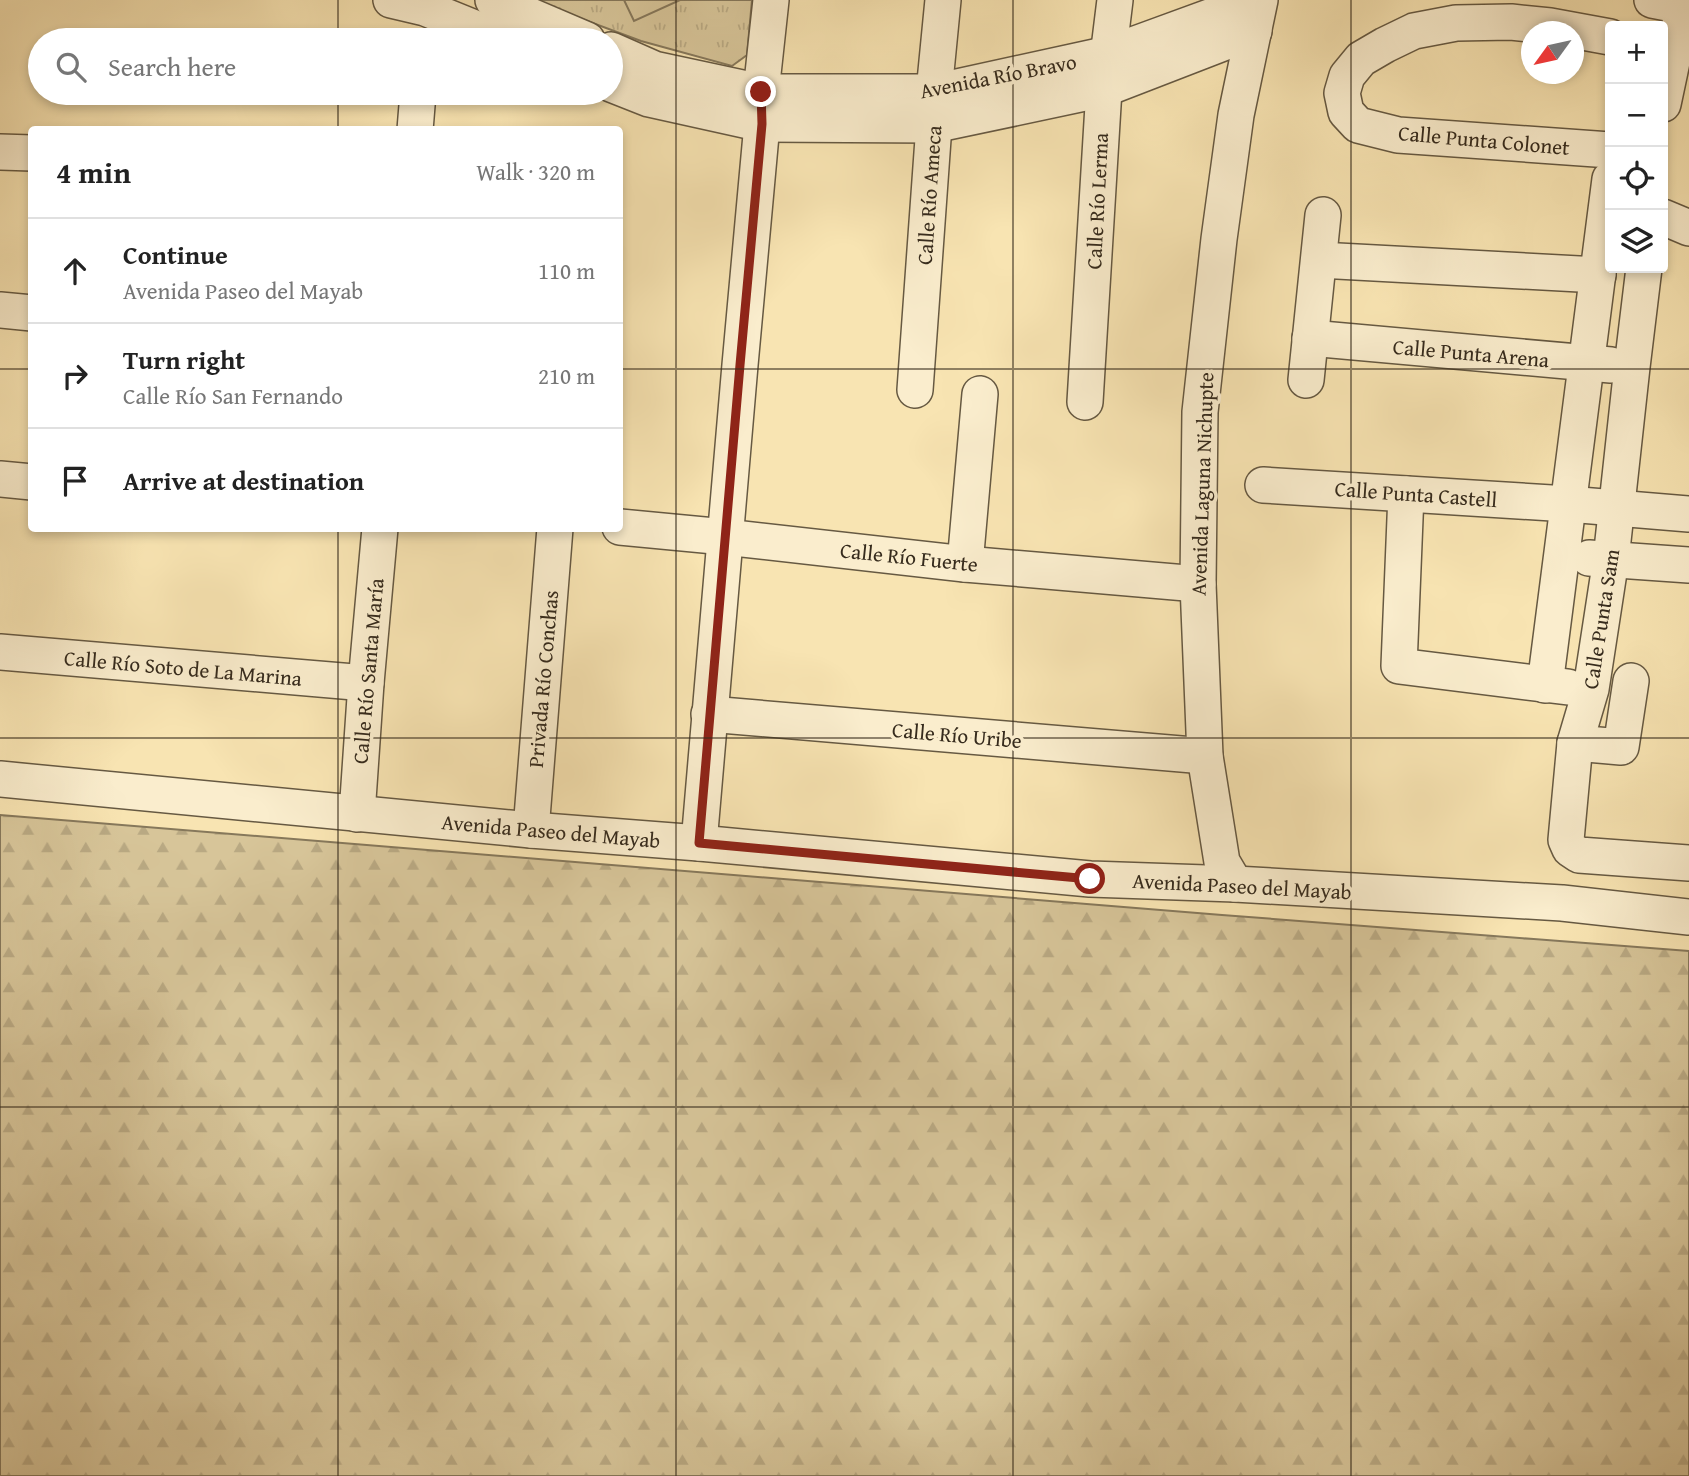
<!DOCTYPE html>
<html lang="en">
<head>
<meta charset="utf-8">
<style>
  :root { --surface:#fff; --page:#f6f6f6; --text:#222; --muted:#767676; --line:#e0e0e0 }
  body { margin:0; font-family:"Gentium Book Plus",serif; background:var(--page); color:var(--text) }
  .controls { position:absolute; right:21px; top:21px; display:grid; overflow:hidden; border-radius:7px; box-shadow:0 4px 10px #0003 }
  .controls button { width:63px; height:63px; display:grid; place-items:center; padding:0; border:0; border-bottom:2px solid var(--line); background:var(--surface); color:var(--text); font:35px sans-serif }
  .compass { position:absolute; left:1521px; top:21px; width:63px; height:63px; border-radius:50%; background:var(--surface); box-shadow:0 4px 10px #0003; rotate:237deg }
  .stop { position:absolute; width:21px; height:21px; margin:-16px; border:5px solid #8f2418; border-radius:50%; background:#fff }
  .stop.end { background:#8f2418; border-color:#fff; box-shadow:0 2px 7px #0008 }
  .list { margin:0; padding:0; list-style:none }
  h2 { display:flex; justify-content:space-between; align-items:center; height:91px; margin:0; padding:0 28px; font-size:30px }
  h2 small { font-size:23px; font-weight:400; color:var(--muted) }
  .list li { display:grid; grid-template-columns:46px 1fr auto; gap:21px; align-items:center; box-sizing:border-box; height:105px; padding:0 28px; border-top:2px solid var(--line) }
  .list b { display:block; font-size:26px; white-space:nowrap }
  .list p { margin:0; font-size:23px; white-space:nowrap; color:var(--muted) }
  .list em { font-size:23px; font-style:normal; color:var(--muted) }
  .icon { flex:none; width:38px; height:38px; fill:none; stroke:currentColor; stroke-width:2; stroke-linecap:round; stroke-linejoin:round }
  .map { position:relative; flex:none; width:1689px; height:1476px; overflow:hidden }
  .search { position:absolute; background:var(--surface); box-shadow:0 4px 10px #0003; left:28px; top:28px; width:595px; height:77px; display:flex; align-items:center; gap:18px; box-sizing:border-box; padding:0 24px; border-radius:38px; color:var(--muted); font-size:26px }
  .panel { position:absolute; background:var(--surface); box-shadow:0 4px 10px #0003; left:28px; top:126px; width:595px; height:406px; border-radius:7px }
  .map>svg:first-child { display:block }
  .grass { fill:url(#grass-tufts); stroke:#86785b; stroke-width:2 }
  .forest { fill:url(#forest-firs); stroke:#86785b; stroke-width:2 }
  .pitch { fill:#d7c599; stroke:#86785b; stroke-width:2 }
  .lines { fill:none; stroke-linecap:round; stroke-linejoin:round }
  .minor-casing { stroke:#665942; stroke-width:38 }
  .minor { stroke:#faedcd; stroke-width:35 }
  .route { stroke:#8f2418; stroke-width:9 }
  .grid { fill:none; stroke:#362b1d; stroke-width:2; stroke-opacity:0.55 }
  .labels { text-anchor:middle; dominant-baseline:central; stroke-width:7; stroke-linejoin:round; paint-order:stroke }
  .street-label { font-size:21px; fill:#362b1d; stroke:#faedcd }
</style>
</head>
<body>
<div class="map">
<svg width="1689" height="1476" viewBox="0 0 1689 1476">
  <defs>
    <pattern id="grass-tufts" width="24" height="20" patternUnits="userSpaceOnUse" patternTransform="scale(1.75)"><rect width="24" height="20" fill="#d7c599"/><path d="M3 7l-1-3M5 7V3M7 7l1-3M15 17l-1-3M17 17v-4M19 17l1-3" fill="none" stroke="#b9a983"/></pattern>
    <pattern id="forest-firs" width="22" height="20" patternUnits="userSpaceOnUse" patternTransform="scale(1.75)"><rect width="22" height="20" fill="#d7c599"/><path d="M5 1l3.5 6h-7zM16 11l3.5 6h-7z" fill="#b9a983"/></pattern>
  </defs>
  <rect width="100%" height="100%" fill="#f8e4b2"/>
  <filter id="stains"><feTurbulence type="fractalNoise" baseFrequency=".00286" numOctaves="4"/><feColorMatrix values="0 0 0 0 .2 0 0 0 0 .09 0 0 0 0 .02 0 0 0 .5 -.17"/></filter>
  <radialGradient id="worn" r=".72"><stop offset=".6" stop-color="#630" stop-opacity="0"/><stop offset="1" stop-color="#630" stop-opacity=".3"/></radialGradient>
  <path class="grass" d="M 531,0 L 752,0 L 747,55 L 732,66 L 641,41 Z"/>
  <path class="forest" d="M 0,815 L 1222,915 L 1689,951 L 1689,1476 L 0,1476 Z"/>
  <path class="pitch" d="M 624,0 L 680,0 L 634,21 Z"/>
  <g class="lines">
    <defs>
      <g id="minor">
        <path d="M 391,0 L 425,8 L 504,40"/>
        <path d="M 493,0 L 587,40"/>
        <path d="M 1652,0 L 1683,6 L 1689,9"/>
        <path d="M 1610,37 L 1550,26 L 1511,22 L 1456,23 L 1414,31 L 1385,45 L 1361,59 L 1347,76 L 1342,93 L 1346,112 L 1358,125 L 1398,135 L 1610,150"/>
        <path d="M 611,50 L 654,69 L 761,92 L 934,92 L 1108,54 L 1256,0"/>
        <path d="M 611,84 L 649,99 L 762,124 L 934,125 L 1104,89 L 1254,31"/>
        <path d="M 1663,104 L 1685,0"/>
        <path d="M 415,130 L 418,93"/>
        <path d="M 0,152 L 32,153"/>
        <path d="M 1663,217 L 1689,228"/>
        <path d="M 1319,260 L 1598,275"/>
        <path d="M 1644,268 L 1632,367 L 1611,559 L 1591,689 L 1575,743 L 1566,840 L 1570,849 L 1579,855 L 1689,863"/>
        <path d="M 0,310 L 32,313"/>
        <path d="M 1310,338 L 1611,365"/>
        <path d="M 1306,380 L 1323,215"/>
        <path d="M 915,390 L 934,125 L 934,92 L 943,0"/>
        <path d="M 1085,402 L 1104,89 L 1115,0"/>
        <path d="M 0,479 L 32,482"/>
        <path d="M 1263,485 L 1568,504 L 1689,514"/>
        <path d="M 1406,494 L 1399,666 L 1568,687"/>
        <path d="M 620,527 L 725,537 L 965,564 L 1198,584"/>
        <path d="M 1589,558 L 1689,565"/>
        <path d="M 965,564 L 980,394"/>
        <path d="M 0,652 L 366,683"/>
        <path d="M 1545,685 L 1610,179"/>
        <path d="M 709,714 L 1205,756"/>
        <path d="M 1575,743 L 1621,747 L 1631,681"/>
        <path d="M 0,779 L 531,830 L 699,843 L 1090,879 L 1235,884 L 1562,903 L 1689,917"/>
        <path d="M 357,814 L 366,683 L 380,528"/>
        <path d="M 531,830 L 555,528"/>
        <path d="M 699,843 L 740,365 L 762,124 L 761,92 L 771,0"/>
        <path d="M 1235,884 L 1222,862 L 1205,756 L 1198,584 L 1200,412 L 1219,239 L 1236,115 L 1260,0"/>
      </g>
    </defs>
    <use href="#minor" class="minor-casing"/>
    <use href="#minor" class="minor"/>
  </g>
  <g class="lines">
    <path class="route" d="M 761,92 L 762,124 L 740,365 L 699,843 L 1090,879"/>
  </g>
  <path class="grid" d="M 338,0 L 338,40M 676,0 L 676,1476M 1013,0 L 1013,1476M 1351,0 L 1351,1476M 338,93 L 338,130M 0,369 L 32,369M 620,369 L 1689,369M 338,528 L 338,1476M 0,738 L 1689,738M 0,1107 L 1689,1107"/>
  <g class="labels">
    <g class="street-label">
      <text transform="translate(998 76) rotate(-11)">Avenida Río Bravo</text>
      <text transform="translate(1484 140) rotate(5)">Calle Punta Colonet</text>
      <text transform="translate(929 195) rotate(-86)">Calle Río Ameca</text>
      <text transform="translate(1097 201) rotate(-87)">Calle Río Lerma</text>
      <text transform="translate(1471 353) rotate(5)">Calle Punta Arena</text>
      <text transform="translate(1202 484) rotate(-88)">Avenida Laguna Nichupte</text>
      <text transform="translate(1416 494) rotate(4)">Calle Punta Castell</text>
      <text transform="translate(909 557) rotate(6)">Calle Río Fuerte</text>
      <text transform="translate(1601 619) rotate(-81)">Calle Punta Sam</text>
      <text transform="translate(183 668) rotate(5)">Calle Río Soto de La Marina</text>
      <text transform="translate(368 671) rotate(-85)">Calle Río Santa María</text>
      <text transform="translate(543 679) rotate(-85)">Privada Río Conchas</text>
      <text transform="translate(957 735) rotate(5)">Calle Río Uribe</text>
      <text transform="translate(551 831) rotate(5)">Avenida Paseo del Mayab</text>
      <text transform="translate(1242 886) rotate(3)">Avenida Paseo del Mayab</text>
    </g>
  </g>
  <rect width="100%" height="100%" filter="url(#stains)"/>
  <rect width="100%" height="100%" fill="url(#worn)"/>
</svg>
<div class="controls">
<button>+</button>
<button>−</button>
<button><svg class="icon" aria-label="locate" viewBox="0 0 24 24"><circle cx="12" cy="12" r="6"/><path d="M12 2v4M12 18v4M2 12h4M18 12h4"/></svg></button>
<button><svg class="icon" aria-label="layers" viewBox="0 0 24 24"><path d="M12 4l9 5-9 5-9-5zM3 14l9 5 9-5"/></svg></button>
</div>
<svg class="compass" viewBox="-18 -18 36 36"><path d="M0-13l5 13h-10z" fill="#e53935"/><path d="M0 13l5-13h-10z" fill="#767676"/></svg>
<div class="stop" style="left:1090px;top:879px"></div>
<div class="stop end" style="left:761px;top:92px"></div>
<div class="search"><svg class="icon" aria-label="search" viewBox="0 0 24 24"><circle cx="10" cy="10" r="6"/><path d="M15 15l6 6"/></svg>Search here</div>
<section class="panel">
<h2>4 min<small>Walk · 320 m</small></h2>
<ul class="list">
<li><svg class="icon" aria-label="ahead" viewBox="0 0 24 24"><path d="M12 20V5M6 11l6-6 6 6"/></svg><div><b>Continue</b><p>Avenida Paseo del Mayab</p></div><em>110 m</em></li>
<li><svg class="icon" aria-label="right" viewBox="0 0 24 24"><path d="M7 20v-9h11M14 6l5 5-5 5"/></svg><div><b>Turn right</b><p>Calle Río San Fernando</p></div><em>210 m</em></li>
<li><svg class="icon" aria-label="arrive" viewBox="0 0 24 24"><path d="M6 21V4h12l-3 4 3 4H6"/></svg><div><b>Arrive at destination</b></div></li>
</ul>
</section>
</div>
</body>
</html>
